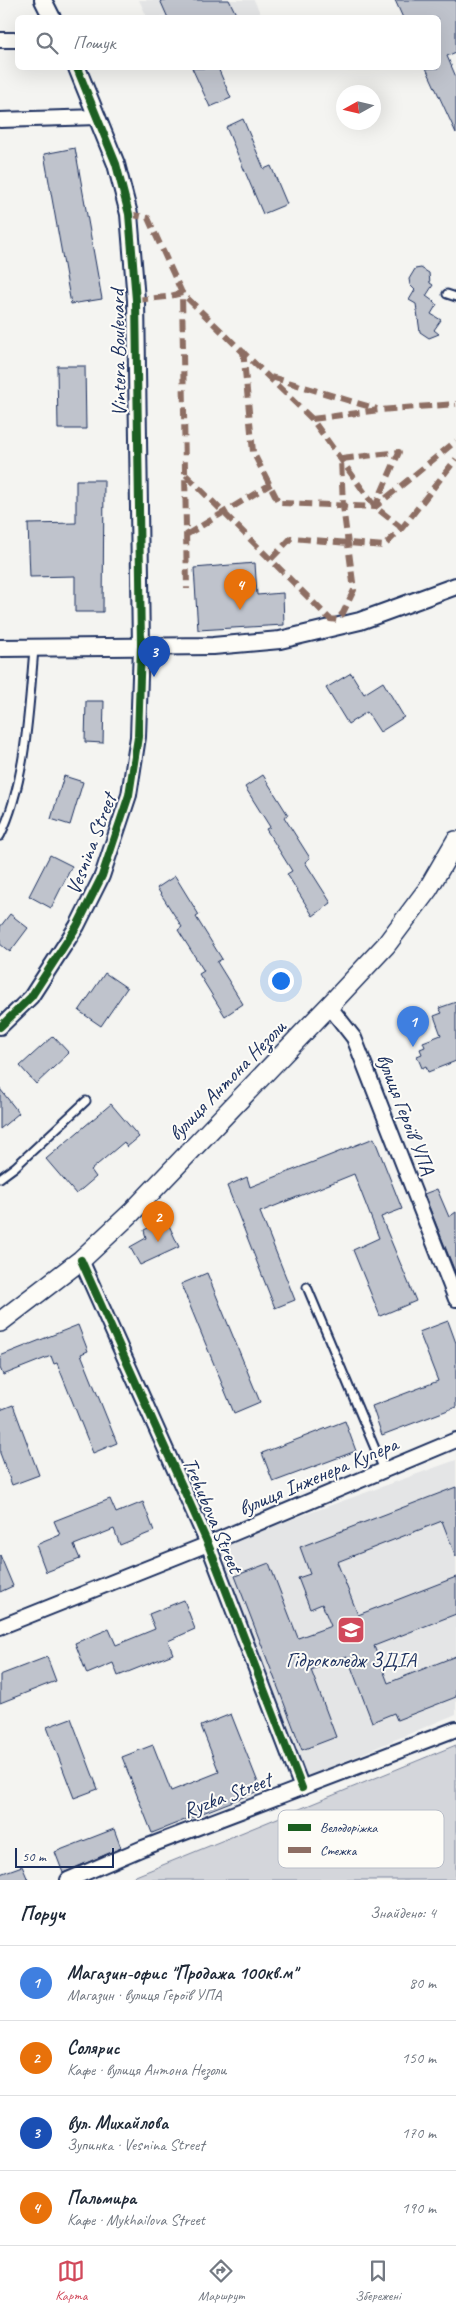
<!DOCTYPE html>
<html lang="uk">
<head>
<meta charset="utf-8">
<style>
  :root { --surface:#fff; --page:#f6f6f7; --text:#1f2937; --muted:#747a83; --line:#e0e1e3; --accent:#d1495b }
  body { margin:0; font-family:Caveat,sans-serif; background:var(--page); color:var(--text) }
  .compass { position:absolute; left:336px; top:85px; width:45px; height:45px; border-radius:50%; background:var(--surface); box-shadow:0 5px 20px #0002; rotate:262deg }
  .scale { position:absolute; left:15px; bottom:12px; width:99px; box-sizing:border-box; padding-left:5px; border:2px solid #1b2f5e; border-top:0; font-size:14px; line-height:18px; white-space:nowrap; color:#1b2f5e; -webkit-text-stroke:4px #fdfcf7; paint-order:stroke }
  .you { position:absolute; left:280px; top:980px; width:18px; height:18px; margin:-12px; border:4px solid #fff; border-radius:50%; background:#1a73e8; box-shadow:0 0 0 8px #1a73e833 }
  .badge { display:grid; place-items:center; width:32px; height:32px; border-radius:50%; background:var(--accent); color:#fff; font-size:16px; font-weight:700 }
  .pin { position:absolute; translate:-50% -41px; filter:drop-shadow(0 1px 2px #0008) }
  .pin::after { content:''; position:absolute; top:26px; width:18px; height:15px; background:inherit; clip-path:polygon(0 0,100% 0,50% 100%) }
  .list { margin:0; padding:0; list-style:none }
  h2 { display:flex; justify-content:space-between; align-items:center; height:65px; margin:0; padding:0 20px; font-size:21px }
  h2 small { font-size:16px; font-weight:400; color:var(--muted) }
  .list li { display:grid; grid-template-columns:32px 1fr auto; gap:15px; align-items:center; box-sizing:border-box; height:75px; padding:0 20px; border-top:1px solid var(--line) }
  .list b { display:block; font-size:19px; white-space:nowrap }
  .list p { margin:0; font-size:16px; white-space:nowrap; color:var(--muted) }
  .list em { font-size:16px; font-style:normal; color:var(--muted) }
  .icon { flex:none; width:28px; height:28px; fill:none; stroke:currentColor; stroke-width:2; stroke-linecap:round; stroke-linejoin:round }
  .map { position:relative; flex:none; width:456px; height:1880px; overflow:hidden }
  .search { position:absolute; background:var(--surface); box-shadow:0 5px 20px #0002; left:15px; right:15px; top:15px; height:55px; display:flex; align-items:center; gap:12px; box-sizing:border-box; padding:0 18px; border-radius:8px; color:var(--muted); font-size:19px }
  .sheet { height:365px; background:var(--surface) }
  nav { display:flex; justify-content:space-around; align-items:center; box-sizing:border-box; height:70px; border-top:1px solid var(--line); background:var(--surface); font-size:14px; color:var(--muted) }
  nav a { display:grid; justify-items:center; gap:2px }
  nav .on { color:var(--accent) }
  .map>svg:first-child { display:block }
  .built { fill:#e4e5e6 }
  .green { fill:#d4d6db; stroke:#78829c }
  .building { fill:#bfc3cc; stroke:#1b2f5e }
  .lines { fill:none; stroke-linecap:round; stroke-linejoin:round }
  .service-casing { stroke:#1b2f5e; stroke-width:11 }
  .minor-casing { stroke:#1b2f5e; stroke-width:18 }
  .tertiary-casing { stroke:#1b2f5e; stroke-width:20 }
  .secondary-casing { stroke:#1b2f5e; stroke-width:22 }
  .service { stroke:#fdfcf7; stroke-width:7 }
  .minor { stroke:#fdfcf7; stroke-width:14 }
  .tertiary { stroke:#fdfcf7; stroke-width:16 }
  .secondary { stroke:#fdfcf7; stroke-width:19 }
  .quiet { stroke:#8d6e63; stroke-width:6; stroke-dasharray:12 6; stroke-linecap:butt }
  .cycleway-casing { stroke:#fdfcf7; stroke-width:11 }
  .cycleway { stroke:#1b5e20; stroke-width:8 }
  .labels { text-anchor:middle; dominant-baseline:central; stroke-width:4; stroke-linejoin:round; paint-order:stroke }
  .street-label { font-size:21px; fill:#1b2f5e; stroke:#fdfcf7 }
  .poi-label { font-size:21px; fill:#1b2f5e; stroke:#fdfcf7 }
  .key { fill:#fdfcf7; stroke:#b9bec9; stroke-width:1 }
  .key-label { font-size:14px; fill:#1b2f5e }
</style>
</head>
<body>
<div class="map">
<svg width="456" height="1880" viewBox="0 0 456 1880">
  <rect width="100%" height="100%" fill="#f4f4f1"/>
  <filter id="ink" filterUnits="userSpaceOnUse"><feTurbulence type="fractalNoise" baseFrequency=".02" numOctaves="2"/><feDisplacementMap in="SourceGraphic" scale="10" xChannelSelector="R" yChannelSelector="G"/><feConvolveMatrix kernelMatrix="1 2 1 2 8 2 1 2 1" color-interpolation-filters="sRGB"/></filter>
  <g filter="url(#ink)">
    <g class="built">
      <path d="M 139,0 L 254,0 L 262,17 L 147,17 Z"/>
      <path d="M 456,1460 L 456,1714 L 302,1779 L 215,1547 Z"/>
    </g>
    <path class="green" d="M 456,1745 L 456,1880 L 126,1880 Z"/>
    <g class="building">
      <path d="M 160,0 L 229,0 L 238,18 L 168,18 Z"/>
      <path d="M 395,0 L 456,0 L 456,52 L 447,56 L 456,77 L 456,133 L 426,68 L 438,68 L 438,18 L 403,18 Z"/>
      <path d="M 192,68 L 218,68 L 231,98 L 210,107 Z"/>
      <path d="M 243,119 L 264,169 L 271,166 L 287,204 L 263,214 L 226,127 Z"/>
      <path d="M 75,148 L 102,299 L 71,304 L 44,154 Z"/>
      <path d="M 421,268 L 429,273 L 430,283 L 433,285 L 426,296 L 437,304 L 431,314 L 441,320 L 434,330 L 439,334 L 429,338 L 420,332 L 416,304 L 409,300 L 415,290 L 410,285 L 409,279 L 415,269 Z"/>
      <path d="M 57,366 L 85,366 L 86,429 L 58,429 Z"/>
      <path d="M 76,480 L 104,480 L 103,612 L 75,612 L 75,576 L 30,577 L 28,524 L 76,523 Z"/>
      <path d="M 255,563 L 257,595 L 283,593 L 284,625 L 198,630 L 194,568 Z"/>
      <path d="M 351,673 L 364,694 L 383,682 L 404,717 L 380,732 L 367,712 L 348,724 L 326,688 Z"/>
      <path d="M 86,701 L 104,701 L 103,743 L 85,742 Z"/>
      <path d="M 263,775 L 288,815 L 284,817 L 310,858 L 305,862 L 331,903 L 313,916 L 287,874 L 292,871 L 266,829 L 270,827 L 245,787 Z"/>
      <path d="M 64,776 L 83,782 L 70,825 L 51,819 Z"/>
      <path d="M 50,855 L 72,866 L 51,908 L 29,896 Z"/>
      <path d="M 175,876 L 199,915 L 196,917 L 222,959 L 217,962 L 243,1004 L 225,1016 L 199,974 L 204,971 L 178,930 L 182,927 L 157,888 Z"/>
      <path d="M 10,914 L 28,928 L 10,952 L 0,944 L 0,927 Z"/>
      <path d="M 105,973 L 127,988 L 101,1026 L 79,1011 Z"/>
      <path d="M 456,1002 L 456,1061 L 428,1072 L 426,1066 L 422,1068 L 417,1056 L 422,1054 L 420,1049 L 425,1047 L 423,1042 L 441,1035 L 434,1016 L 442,1013 L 439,1008 Z"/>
      <path d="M 53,1036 L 69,1053 L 36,1084 L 20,1066 Z"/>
      <path d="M 0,1089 L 19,1113 L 0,1129 Z"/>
      <path d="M 111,1104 L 139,1137 L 127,1147 L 124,1142 L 91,1170 L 96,1177 L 76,1194 L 46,1159 Z"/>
      <path d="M 374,1138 L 402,1209 L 381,1217 L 416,1301 L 380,1316 L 353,1250 L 379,1238 L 354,1174 L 260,1212 L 295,1300 L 275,1308 L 227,1186 L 247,1177 L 250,1187 Z"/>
      <path d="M 437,1189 L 449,1217 L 456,1212 L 456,1274 L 424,1194 Z"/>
      <path d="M 166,1219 L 179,1247 L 140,1265 L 130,1247 L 146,1238 L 144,1230 Z"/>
      <path d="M 207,1273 L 260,1402 L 234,1413 L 181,1284 Z"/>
      <path d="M 448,1321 L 456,1343 L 456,1407 L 382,1435 L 372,1406 L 438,1381 L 419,1332 Z"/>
      <path d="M 78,1325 L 88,1351 L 81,1354 L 117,1443 L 93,1453 L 57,1363 L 54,1364 L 51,1356 L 3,1375 L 0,1368 L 0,1356 Z"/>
      <path d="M 13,1405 L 39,1475 L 12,1485 L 0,1453 L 0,1410 Z"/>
      <path d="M 345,1421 L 356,1451 L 273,1482 L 262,1453 Z"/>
      <path d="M 456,1487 L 456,1557 L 442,1521 L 337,1562 L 358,1615 L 456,1577 L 456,1614 L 374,1646 L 388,1683 L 456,1656 L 456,1697 L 397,1720 L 394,1713 L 372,1722 L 347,1656 L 311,1670 L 336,1737 L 302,1750 L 235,1576 L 269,1563 L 298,1638 L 331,1626 L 322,1604 L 310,1609 L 298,1578 L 310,1574 L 300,1547 Z"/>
      <path d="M 110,1499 L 116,1513 L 143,1502 L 154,1531 L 120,1545 L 114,1529 L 74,1545 L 80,1559 L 46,1572 L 36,1545 L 60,1535 L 54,1521 Z"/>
      <path d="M 0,1555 L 13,1586 L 0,1592 Z"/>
      <path d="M 184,1600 L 195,1629 L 168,1641 L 173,1654 L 118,1676 L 113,1663 L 87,1674 L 75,1643 L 109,1629 L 116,1645 L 155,1629 L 149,1614 Z"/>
      <path d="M 47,1657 L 56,1681 L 0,1703 L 0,1675 Z"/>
      <path d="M 231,1714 L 261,1790 L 152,1833 L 122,1757 L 153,1745 L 171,1791 L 219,1772 L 201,1726 Z"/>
      <path d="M 71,1718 L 98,1789 L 74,1798 L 47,1727 Z"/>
      <path d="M 114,1829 L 121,1848 L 63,1873 L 55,1852 Z"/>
      <path d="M 22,1866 L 28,1880 L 0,1880 L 0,1874 Z"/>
    </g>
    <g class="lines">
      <defs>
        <g id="service">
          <path d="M 447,294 L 456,297"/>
          <path d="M 0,836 C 26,784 29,706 34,649"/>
          <path d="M 0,1178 L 15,1167 L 86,1101"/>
          <path d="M 307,1287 L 384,1470"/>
        </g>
        <g id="minor">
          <path d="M 0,40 L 18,40"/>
          <path d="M 0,120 L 98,117"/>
          <path d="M 329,1006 L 354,1038 L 456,1299"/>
          <path d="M 0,1027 L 31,997 L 77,926 L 102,876 L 129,795 L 138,737 L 141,646"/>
          <path d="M 81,1260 L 208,1544 L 302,1788"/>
          <path d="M 0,1627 L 208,1544 L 456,1440"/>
          <path d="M 68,1880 L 143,1848 L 456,1729"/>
        </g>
        <g id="tertiary">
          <path d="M 43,0 L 52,18"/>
          <path d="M 77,68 L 116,164 L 129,214 L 136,300 L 141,646"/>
          <path d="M 0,648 L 213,646 L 280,640 L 360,621 L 456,586"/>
        </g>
        <path id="secondary" d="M 0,1322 L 81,1260 L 131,1213 L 329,1006 L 386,945 L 428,889 L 456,841"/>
      </defs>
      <use href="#service" class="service-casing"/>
      <use href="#minor" class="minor-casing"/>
      <use href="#tertiary" class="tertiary-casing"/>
      <use href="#secondary" class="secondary-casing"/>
      <use href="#service" class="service"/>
      <use href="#minor" class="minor"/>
      <use href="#tertiary" class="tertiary"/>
      <use href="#secondary" class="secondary"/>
      <g class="quiet">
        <path d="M 129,214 L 148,218 L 182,293 L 187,589"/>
        <path d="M 136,300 L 166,297 L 182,293 L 312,419 L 375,507 L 402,528"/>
        <path d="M 243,350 L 253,452 L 279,503 L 375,507 L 456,441"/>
        <path d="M 271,377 L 377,409"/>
        <path d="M 312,419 L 379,410 L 456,404"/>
        <path d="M 186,475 L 330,619 L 337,620 L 343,613 L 354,590 L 343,506 L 341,459 L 399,452 L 375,507"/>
        <path d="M 186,535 L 271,484"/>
        <path d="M 271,559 L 291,538 L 384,546 L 402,528 L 456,459"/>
      </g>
      <defs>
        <g id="cycleway">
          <path d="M 0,1027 L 31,997 L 77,926 L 102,876 L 129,795 L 138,737 L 141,646 L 136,300 L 129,214 L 116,164 L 77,68"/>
          <path d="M 81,1260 L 208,1544 L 302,1788"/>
        </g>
      </defs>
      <use href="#cycleway" class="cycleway-casing"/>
      <use href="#cycleway" class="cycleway"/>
    </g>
  </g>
  <defs>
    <symbol id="university-square" viewBox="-11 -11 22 22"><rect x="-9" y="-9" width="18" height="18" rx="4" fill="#d1495b" stroke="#fdfcf7"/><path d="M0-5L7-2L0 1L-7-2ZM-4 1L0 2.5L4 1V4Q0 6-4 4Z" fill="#fff"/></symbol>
  </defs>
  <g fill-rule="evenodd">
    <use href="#university-square" x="335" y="1614" width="32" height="32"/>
  </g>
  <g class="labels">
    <g class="street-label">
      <text transform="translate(118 353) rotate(-91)">Vintera Boulevard</text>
      <text transform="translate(91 844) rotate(-69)">Vesnina Street</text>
      <text transform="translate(227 1080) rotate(-46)">вулиця Антона Незоли</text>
      <text transform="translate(406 1114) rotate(69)">вулиця Героїв УПА</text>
      <text transform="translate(318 1476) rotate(-23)">вулиця Інженера Купера</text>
      <text transform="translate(213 1515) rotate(67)">Trehubova Street</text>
      <text transform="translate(227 1795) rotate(-21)">Ryzka Street</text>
    </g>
    <g class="poi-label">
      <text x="351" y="1660">Гідроколедж ЗДIА</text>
    </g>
  </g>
  <rect x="278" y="1810" width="166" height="58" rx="8" class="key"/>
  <rect x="288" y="1824" width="23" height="7" fill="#1b5e20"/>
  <rect x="288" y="1847" width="23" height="6" fill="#8d6e63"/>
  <g class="key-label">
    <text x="320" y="1832">Велодоріжка</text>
    <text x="320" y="1855">Стежка</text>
  </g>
</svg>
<svg class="compass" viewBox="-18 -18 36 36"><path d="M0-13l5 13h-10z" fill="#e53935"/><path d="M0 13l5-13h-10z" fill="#747a83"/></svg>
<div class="scale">50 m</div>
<div class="you"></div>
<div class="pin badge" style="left:413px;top:1047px;background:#3f7fe0">1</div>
<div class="pin badge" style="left:158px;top:1242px;background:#e8710a">2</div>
<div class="pin badge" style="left:154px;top:677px;background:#1a4fb4">3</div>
<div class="pin badge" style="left:240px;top:610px;background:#e8710a">4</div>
<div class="search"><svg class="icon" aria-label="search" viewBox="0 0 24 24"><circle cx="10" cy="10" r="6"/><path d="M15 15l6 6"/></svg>Пошук</div>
</div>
<section class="sheet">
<h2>Поруч<small>Знайдено: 4</small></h2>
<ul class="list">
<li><span class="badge" style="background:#3f7fe0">1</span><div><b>Магазин-офис &quot;Продажа 100кв.м&quot;</b><p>Магазин · вулиця Героїв УПА</p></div><em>80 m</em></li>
<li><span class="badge" style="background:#e8710a">2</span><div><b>Солярис</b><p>Кафе · вулиця Антона Незоли</p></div><em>150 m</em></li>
<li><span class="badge" style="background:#1a4fb4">3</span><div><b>вул. Михайлова</b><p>Зупинка · Vesnina Street</p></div><em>170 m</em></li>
<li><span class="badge" style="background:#e8710a">4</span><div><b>Пальмира</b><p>Кафе · Mykhailova Street</p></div><em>190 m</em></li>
</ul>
</section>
<nav>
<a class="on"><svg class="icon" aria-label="map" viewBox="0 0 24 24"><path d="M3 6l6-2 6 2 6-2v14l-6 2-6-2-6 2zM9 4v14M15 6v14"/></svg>Карта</a>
<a><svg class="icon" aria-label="directions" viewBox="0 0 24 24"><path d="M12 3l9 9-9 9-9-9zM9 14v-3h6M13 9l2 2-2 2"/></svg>Маршрут</a>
<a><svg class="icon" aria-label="saved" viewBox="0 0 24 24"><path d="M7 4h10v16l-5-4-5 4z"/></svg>Збережені</a>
</nav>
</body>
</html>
